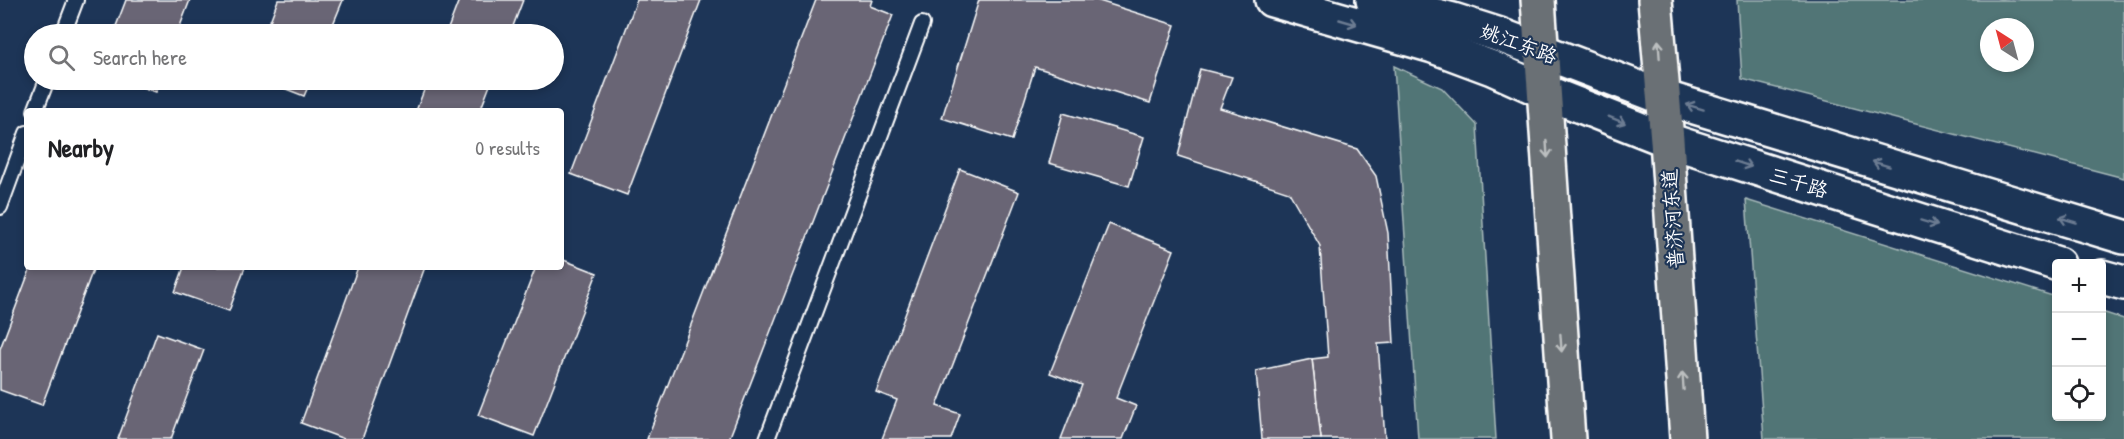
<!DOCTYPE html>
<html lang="en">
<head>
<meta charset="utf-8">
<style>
  :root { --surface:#fff; --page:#f2f2f2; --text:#202124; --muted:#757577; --line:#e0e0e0 }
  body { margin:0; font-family:"Patrick Hand","LXGW WenKai TC",sans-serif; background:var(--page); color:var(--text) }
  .controls { position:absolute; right:18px; bottom:18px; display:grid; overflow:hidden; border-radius:6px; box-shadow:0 3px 9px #0003 }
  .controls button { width:54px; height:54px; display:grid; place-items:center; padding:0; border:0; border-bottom:2px solid var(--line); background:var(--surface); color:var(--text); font:30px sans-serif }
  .compass { position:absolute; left:1980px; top:18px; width:54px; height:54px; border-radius:50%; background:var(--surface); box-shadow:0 3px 9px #0003; rotate:324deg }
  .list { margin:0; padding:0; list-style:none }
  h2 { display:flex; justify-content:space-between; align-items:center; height:78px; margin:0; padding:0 24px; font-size:26px }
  h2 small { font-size:20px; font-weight:400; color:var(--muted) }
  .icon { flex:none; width:33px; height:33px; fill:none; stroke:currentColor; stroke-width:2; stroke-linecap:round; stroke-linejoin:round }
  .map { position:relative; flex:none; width:2124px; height:439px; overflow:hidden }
  .search { position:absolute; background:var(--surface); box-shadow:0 3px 9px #0003; left:24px; top:24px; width:540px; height:66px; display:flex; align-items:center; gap:15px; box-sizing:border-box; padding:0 21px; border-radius:33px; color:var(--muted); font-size:22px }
  .panel { position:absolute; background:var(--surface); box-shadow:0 3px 9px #0003; left:24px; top:108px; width:540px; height:162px; border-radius:6px }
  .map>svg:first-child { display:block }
  .green { fill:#517576; stroke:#a8baba; stroke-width:1.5; fill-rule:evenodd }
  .building { fill:#696574; stroke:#fff; stroke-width:1.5 }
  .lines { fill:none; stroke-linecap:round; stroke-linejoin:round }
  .service-casing { stroke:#fff; stroke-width:18 }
  .tertiary-casing { stroke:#fff; stroke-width:38 }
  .primary-casing { stroke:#fff; stroke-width:38 }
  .service { stroke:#1d3557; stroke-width:14 }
  .tertiary { stroke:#1d3557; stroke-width:33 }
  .primary { stroke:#6a7074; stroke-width:33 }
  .oneway { stroke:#6c7c92 }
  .oneway2 { stroke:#bcbfc0 }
  .labels { text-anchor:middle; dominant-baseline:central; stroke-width:4.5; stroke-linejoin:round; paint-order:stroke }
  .street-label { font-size:20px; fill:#fff; stroke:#1d3557 }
</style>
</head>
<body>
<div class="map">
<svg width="2124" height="439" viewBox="0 0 2124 439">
  <rect width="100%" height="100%" fill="#1d3557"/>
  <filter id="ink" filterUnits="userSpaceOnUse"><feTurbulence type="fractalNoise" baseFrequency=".0167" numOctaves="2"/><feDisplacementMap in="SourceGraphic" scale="12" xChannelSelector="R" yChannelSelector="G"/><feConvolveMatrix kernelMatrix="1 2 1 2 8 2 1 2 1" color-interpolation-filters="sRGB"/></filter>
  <g filter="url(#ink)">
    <g class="green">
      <path d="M 1737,0 L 2124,0 L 2124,178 L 1742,79 ZM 1989,27 L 2025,27 L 2025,63 L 1989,63 Z"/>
      <path d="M 1394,66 L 1442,88 L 1477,125 L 1496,439 L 1418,439 Z"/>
      <path d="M 1746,200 L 2056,297 L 2056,416 L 2102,416 L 2102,312 L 2124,319 L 2124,439 L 1764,439 Z"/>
    </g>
    <g class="building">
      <path d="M 126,0 L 190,0 L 177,34 L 113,34 Z"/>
      <path d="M 278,0 L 343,0 L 329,34 L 265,34 Z"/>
      <path d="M 459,0 L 523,0 L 510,34 L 446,34 Z"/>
      <path d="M 637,0 L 701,0 L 627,195 L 571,174 Z"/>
      <path d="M 816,0 L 872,0 L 870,6 L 893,15 L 729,439 L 647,439 Z"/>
      <path d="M 979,0 L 1096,0 L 1175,25 L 1150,103 L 1035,67 L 1012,140 L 942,118 Z"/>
      <path d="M 1200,69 L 1232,77 L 1220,108 L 1357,149 L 1376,176 L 1388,233 L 1394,343 L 1378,344 L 1385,439 L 1321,439 L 1312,359 L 1328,357 L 1320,246 L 1289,192 L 1178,156 Z"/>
      <path d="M 122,80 L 161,80 L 156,92 Z"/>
      <path d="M 263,80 L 311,80 L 304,96 Z"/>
      <path d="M 428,80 L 492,80 L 480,111 L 416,111 Z"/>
      <path d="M 1063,113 L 1144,137 L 1129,186 L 1049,163 Z"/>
      <path d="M 960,169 L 1019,192 L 937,406 L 960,414 L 951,439 L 882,439 L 897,400 L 876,392 Z"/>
      <path d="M 1109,224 L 1174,250 L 1116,398 L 1136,406 L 1123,439 L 1061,439 L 1082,385 L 1050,373 Z"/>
      <path d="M 561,259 L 597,273 L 534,436 L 478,415 L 536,267 L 561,267 Z"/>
      <path d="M 31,267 L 94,267 L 42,405 L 0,390 L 0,349 Z"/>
      <path d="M 184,267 L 245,267 L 229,311 L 175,292 Z"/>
      <path d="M 358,267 L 425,267 L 362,439 L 344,439 L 301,423 Z"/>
      <path d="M 157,333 L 204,350 L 171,439 L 118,439 Z"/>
      <path d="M 1312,359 L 1321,439 L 1262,439 L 1256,371 Z"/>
    </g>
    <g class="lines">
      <defs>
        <g id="service">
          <path d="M 63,34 L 76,0"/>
          <path d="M 35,111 L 47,80"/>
          <path d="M 0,207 L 27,133"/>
          <path d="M 767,439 L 922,24"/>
        </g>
        <g id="tertiary">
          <path d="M 1272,0 L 1433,46 L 1492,68 L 1543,91 L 1667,140 L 2058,264"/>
          <path d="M 1373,0 L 1453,20 L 1497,34 L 1662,97 L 2124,237"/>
          <path d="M 2102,277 L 2124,283"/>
        </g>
        <g id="primary">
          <path d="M 1538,0 L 1568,439"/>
          <path d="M 1655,0 L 1667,140 L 1687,439"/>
        </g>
      </defs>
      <use href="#service" class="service-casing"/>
      <use href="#tertiary" class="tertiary-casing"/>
      <use href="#primary" class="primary-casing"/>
      <use href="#service" class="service"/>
      <use href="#tertiary" class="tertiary"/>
      <use href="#primary" class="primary"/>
    </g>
    <defs><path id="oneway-shaft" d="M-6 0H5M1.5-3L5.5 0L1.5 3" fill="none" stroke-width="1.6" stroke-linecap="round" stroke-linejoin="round" transform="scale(1.5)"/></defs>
    <g class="oneway">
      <use href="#oneway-shaft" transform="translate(1348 22) rotate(16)"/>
      <use href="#oneway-shaft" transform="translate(1695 107) rotate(-163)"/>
      <use href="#oneway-shaft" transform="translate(1617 120) rotate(22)"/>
      <use href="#oneway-shaft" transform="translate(1743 164) rotate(18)"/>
      <use href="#oneway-shaft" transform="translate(1881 164) rotate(-163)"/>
      <use href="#oneway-shaft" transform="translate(2068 220) rotate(-163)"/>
      <use href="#oneway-shaft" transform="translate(1929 223) rotate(17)"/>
    </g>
    <g class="oneway2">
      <use href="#oneway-shaft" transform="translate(1659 49) rotate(-94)"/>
      <use href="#oneway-shaft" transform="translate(1547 149) rotate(86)"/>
      <use href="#oneway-shaft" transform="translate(1561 343) rotate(86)"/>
      <use href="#oneway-shaft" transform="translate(1683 381) rotate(-94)"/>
    </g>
  </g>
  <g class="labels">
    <g class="street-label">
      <text transform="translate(1519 43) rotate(20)">姚江东路</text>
      <text transform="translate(1799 182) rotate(17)">三千路</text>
      <text transform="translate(1672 219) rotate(-94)">普济河东道</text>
    </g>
  </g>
</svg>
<div class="controls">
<button>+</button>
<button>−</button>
<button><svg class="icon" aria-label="locate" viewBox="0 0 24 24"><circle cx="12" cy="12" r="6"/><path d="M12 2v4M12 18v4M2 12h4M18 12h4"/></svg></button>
</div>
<svg class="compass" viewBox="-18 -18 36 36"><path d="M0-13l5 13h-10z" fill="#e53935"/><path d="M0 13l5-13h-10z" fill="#757577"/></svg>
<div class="search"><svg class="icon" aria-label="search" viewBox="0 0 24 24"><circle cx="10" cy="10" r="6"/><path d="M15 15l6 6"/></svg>Search here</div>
<section class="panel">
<h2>Nearby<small>0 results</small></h2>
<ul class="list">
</ul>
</section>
</div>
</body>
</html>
